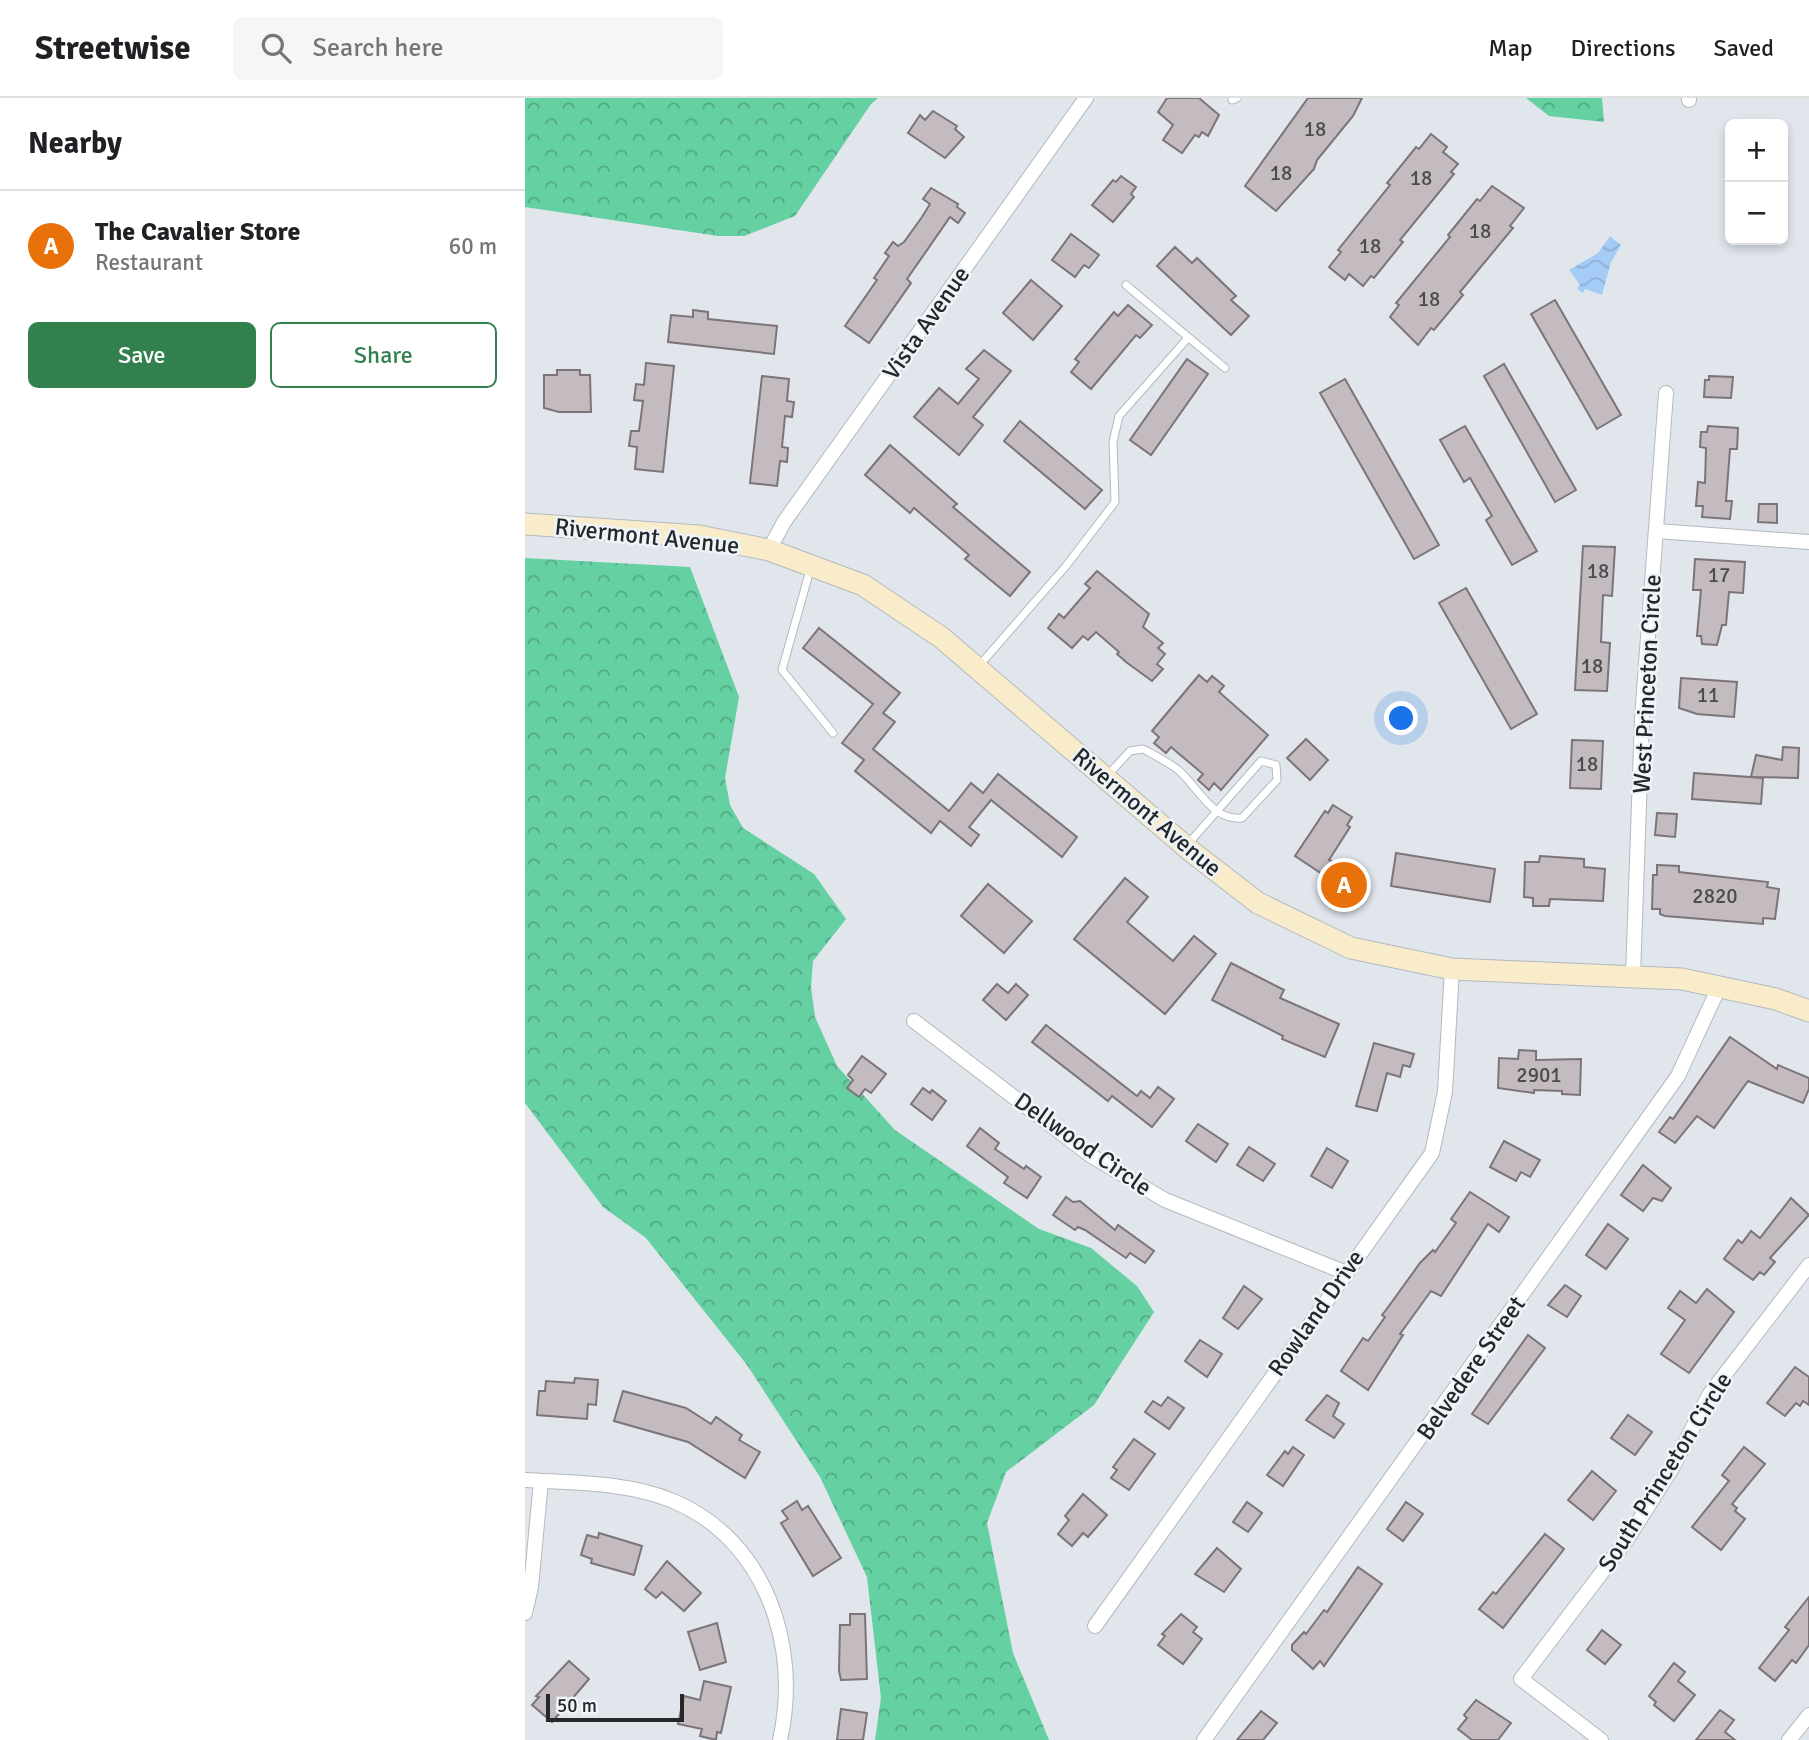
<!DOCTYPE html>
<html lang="en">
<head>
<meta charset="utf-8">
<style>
  :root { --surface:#fff; --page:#f6f6f6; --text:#202124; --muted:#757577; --line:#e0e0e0; --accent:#33804f }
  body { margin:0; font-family:Signika,sans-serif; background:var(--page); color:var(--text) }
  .controls { position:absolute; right:21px; top:21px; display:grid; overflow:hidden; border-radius:10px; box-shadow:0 4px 10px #0003 }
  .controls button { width:63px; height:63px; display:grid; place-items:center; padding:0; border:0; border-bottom:2px solid var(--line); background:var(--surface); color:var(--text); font:35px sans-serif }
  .scale { position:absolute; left:21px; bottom:18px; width:138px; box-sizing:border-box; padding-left:7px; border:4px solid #252729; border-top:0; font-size:19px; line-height:24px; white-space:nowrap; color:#252729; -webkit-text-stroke:5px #edf4fa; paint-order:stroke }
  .you { position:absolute; left:877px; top:621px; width:24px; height:24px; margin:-18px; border:5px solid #fff; border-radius:50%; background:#1a73e8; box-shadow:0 0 0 10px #1a73e833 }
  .badge { display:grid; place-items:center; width:46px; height:46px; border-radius:50%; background:var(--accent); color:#fff; font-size:23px; font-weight:700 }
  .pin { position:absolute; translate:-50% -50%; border:4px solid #fff; box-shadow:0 2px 7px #0006 }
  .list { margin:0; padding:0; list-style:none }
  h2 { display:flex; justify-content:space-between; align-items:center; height:91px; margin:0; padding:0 28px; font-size:30px }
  h2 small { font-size:23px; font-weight:400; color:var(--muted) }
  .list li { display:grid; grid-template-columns:46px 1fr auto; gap:21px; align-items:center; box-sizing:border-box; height:112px; padding:0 28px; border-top:2px solid var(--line) }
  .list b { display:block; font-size:26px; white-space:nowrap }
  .list p { margin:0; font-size:23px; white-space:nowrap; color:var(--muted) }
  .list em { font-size:23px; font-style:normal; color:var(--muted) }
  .actions { display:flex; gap:14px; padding:21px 28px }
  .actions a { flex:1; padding:16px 0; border:2px solid var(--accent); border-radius:10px; text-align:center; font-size:24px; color:var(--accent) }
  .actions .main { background:var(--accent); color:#fff }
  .icon { flex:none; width:38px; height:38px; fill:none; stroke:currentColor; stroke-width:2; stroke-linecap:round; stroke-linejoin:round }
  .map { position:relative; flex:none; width:1284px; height:1642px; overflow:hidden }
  header { display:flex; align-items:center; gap:42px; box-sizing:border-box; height:98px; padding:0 35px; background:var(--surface); border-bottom:2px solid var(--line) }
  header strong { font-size:33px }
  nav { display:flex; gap:38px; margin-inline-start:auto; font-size:24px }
  .search { width:490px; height:63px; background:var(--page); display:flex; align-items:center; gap:18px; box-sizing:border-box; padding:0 24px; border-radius:10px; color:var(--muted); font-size:26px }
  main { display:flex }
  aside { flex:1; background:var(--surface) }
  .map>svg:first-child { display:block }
  .forest { fill:url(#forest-crowns) }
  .water { fill:url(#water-waves) }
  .building { fill:#c3bbbf; stroke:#7c7478; stroke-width:2 }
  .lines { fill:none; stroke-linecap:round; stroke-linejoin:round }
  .lane-casing { stroke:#b3b9bf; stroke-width:9 }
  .street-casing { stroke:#b3b9bf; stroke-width:16 }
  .secondary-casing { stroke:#b3b9bf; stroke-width:23 }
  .lane { stroke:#fff; stroke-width:7 }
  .street { stroke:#fff; stroke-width:14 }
  .secondary { stroke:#f8eccb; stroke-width:21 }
  .labels { text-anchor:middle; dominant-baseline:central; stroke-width:5; stroke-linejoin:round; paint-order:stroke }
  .number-label { font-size:21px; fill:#4c4c4e }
  .street-label { font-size:24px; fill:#252729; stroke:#edf4fa }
</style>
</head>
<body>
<header>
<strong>Streetwise</strong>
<div class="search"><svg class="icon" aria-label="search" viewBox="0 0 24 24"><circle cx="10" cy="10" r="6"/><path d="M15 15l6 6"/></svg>Search here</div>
<nav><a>Map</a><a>Directions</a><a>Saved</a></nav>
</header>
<main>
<aside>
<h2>Nearby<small></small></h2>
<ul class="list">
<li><span class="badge" style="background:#e8710a">A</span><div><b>The Cavalier Store</b><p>Restaurant</p></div><em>60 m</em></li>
</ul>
<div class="actions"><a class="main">Save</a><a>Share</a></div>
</aside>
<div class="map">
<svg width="1284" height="1642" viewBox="0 0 1284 1642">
  <defs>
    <pattern id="forest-crowns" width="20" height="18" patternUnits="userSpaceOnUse" patternTransform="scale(1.75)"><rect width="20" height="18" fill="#65d0a2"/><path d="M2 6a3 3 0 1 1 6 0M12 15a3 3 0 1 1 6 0" fill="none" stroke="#53a984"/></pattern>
    <pattern id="water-waves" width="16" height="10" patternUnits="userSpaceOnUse" patternTransform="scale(1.75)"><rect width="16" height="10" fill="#a5ccf6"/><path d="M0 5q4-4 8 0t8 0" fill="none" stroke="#8eafd3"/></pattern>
  </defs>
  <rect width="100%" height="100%" fill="#e0e6ec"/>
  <g class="forest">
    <path d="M 0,0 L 353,0 L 346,6 L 270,118 L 219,138 L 193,138 L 0,109 Z"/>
    <path d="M 1001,0 L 1077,0 L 1079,24 L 1024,18 Z"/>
    <path d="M 0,460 L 165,469 L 214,599 L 200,680 L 205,707 L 218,730 L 289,776 L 321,821 L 288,863 L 286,889 L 290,919 L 312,968 L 370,1032 L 514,1131 L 566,1150 L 612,1188 L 629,1214 L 569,1307 L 481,1374 L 462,1425 L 488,1555 L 524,1642 L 350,1642 L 356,1600 L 342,1479 L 295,1379 L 222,1267 L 121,1140 L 78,1109 L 0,1005 Z"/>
  </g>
  <path class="water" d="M 1085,138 L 1096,147 L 1086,164 L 1077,197 L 1060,191 L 1058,195 L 1052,191 L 1055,187 L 1044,172 L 1073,155 Z"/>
  <g class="building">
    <path d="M 642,0 L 674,0 L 694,17 L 683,38 L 677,34 L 674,39 L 670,37 L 657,55 L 638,42 L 648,27 L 633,14 Z"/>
    <path d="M 783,0 L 837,0 L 828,18 L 792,62 L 789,71 L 751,113 L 720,88 Z"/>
    <path d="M 408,13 L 432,28 L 430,31 L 439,39 L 420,60 L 383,35 L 395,17 L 400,22 Z"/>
    <path d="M 906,36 L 922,49 L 918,54 L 933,66 L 926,74 L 929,76 L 875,142 L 878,144 L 849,180 L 846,178 L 838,188 L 824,176 L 820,182 L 804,169 L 816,154 L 813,152 L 865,87 L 862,85 L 891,49 L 894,51 Z"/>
    <path d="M 596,78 L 611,89 L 606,96 L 609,99 L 588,124 L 567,107 L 588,82 L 591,84 Z"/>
    <path d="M 967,88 L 999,110 L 985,128 L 988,130 L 935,194 L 938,197 L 909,232 L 906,230 L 893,247 L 865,219 L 874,207 L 871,205 L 925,139 L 923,137 L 952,101 L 955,103 Z"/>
    <path d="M 406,90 L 433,106 L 432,109 L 440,115 L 433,125 L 425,119 L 382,181 L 386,185 L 344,245 L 320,228 L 352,182 L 349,180 L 364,158 L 360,155 L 368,144 L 373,148 L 379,144 L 397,119 L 405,106 L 398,101 Z"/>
    <path d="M 546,136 L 574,157 L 564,170 L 559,167 L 550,179 L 527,162 Z"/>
    <path d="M 650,149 L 667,165 L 672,160 L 711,198 L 706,202 L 724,218 L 706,237 L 632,168 Z"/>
    <path d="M 506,182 L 537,208 L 508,242 L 478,215 Z"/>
    <path d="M 1030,202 L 1096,317 L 1072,331 L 1006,216 Z"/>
    <path d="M 603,207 L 627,227 L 615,240 L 611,237 L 566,291 L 546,274 L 554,264 L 550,261 L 589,214 L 593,218 Z"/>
    <path d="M 168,212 L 183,214 L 183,221 L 252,228 L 249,256 L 143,244 L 146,217 L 168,219 Z"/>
    <path d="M 459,252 L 486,273 L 448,319 L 458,327 L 434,357 L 389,319 L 414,290 L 433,306 L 454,281 L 441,271 Z"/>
    <path d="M 662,261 L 683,276 L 626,357 L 605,342 Z"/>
    <path d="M 121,265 L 149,268 L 138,374 L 110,371 L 112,349 L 104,348 L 106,333 L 114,333 L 118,303 L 109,302 L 111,286 L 119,287 Z"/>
    <path d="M 979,266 L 1051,392 L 1030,404 L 959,278 Z"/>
    <path d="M 32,272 L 55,272 L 55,277 L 65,277 L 66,314 L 34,314 L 19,310 L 19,277 L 32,277 Z"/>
    <path d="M 237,278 L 264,281 L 262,303 L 269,304 L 267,319 L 260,318 L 257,349 L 263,350 L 262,364 L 255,363 L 252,388 L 225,385 Z"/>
    <path d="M 1184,278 L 1208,279 L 1206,300 L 1179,299 L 1180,282 L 1184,282 Z"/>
    <path d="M 820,281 L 914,447 L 889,461 L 795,295 Z"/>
    <path d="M 495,323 L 577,392 L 560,411 L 479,343 Z"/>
    <path d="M 940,328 L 1012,453 L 987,467 L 961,422 L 967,418 L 945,380 L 939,384 L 915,342 Z"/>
    <path d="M 1183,328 L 1213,330 L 1212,351 L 1205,351 L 1201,403 L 1207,403 L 1205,421 L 1177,419 L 1178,408 L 1171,408 L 1173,384 L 1180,385 L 1181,350 L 1175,349 L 1176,334 L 1182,334 Z"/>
    <path d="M 365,347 L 432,406 L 428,409 L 505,474 L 485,498 L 440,461 L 444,457 L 389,410 L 385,415 L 340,377 Z"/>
    <path d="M 1234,406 L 1252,406 L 1252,425 L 1233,424 Z"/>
    <path d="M 1058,448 L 1090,449 L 1087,498 L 1078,497 L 1076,544 L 1085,545 L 1082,593 L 1050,592 Z"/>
    <path d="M 1170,461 L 1220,464 L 1218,495 L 1204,494 L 1201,527 L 1197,527 L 1192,547 L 1177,546 L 1176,538 L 1172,538 L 1176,492 L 1168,492 Z"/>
    <path d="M 572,473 L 624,516 L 618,529 L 638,545 L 633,550 L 640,556 L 632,566 L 638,571 L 627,583 L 601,564 L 592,556 L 594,554 L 571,534 L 563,542 L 558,538 L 547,550 L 523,530 L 534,516 L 539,520 L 565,490 L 560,486 Z"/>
    <path d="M 941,490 L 1012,616 L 986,631 L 914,505 Z"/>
    <path d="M 294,530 L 375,595 L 358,615 L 370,624 L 348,651 L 424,713 L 446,685 L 458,695 L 473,676 L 552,739 L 537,759 L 466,702 L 444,729 L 454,737 L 446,748 L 415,723 L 406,735 L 330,673 L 339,662 L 317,645 L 348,606 L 278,550 Z"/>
    <path d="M 674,577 L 682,584 L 687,578 L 699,588 L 694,594 L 743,637 L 696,692 L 689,685 L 684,692 L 673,682 L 678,676 L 653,655 L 646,649 L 641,655 L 629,645 L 634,639 L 627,633 Z"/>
    <path d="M 1156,580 L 1212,584 L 1209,619 L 1172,616 L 1154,610 Z"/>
    <path d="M 781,641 L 803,662 L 785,682 L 762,660 Z"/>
    <path d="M 1047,642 L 1078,643 L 1076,691 L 1045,690 Z"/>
    <path d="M 1258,649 L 1274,650 L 1273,680 L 1226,679 L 1231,657 L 1257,662 Z"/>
    <path d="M 1169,675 L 1238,680 L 1236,706 L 1167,701 Z"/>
    <path d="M 808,707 L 827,719 L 822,727 L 825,729 L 804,762 L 842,778 L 829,810 L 796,797 L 803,780 L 770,758 L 800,713 L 803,715 Z"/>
    <path d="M 1132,715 L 1152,716 L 1150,739 L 1130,737 Z"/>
    <path d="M 871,755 L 970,771 L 965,804 L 866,788 Z"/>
    <path d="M 1015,758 L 1059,761 L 1059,769 L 1080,771 L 1078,803 L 1025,801 L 1024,808 L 1008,808 L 1008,800 L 999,799 L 1000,764 L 1014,764 Z"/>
    <path d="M 1132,767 L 1154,768 L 1154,774 L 1243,784 L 1242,789 L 1254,791 L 1250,821 L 1238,820 L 1238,826 L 1140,818 L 1135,816 L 1135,811 L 1127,811 L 1128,777 L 1132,777 Z"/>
    <path d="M 600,780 L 623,799 L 602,824 L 648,863 L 669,838 L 691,856 L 640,916 L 549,841 Z"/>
    <path d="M 463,786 L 507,823 L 479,855 L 436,818 Z"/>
    <path d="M 706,865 L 759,892 L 755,900 L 814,926 L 800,959 L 757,941 L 758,938 L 687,902 Z"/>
    <path d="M 472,886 L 483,895 L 491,886 L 503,897 L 481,922 L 458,902 Z"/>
    <path d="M 521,927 L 612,998 L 616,993 L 625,1000 L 633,989 L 649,1001 L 627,1029 L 587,998 L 583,1003 L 507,944 Z"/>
    <path d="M 1205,939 L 1252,971 L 1253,967 L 1284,980 L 1284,991 L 1278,1005 L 1223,983 L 1189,1030 L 1172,1018 L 1150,1045 L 1134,1034 L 1145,1019 L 1148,1021 Z"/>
    <path d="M 849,945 L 889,956 L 885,969 L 878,967 L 875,979 L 862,975 L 852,1013 L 831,1008 Z"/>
    <path d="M 994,952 L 1011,953 L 1011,962 L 1056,961 L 1055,997 L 1037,996 L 1037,993 L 1009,992 L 1009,995 L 973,990 L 974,960 L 993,961 Z"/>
    <path d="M 337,958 L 361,976 L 346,995 L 340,991 L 334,999 L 322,990 L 328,982 L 323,977 Z"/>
    <path d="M 398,990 L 405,995 L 407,992 L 421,1003 L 407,1022 L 386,1006 Z"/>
    <path d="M 673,1026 L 703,1046 L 691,1064 L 661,1043 Z"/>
    <path d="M 455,1030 L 474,1045 L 470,1051 L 499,1071 L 501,1068 L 516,1079 L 502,1100 L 479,1085 L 483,1079 L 442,1048 Z"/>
    <path d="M 979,1043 L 1015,1062 L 1005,1079 L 996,1074 L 991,1083 L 965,1069 Z"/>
    <path d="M 724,1049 L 750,1066 L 738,1083 L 712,1067 Z"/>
    <path d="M 802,1050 L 823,1063 L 807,1090 L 786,1078 Z"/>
    <path d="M 1118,1067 L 1146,1090 L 1137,1103 L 1128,1100 L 1118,1113 L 1096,1097 Z"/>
    <path d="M 945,1094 L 984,1119 L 974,1134 L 963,1126 L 916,1198 L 906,1193 L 875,1236 L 878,1237 L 843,1292 L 816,1273 L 838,1240 L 843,1243 L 860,1219 L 857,1217 L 861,1212 L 895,1165 L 908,1152 L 910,1154 L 931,1125 L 926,1121 Z"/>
    <path d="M 541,1099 L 548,1104 L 555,1103 L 590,1132 L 593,1127 L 629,1153 L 620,1165 L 605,1155 L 601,1160 L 560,1132 L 553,1129 L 550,1132 L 528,1117 Z"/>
    <path d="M 1266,1100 L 1284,1117 L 1245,1160 L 1250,1164 L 1239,1177 L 1235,1174 L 1228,1182 L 1199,1161 L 1213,1142 L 1217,1145 L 1226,1133 L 1235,1140 Z"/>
    <path d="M 1083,1126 L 1103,1141 L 1081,1171 L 1061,1157 Z"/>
    <path d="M 1040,1187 L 1056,1198 L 1042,1219 L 1023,1207 Z"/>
    <path d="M 719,1188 L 737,1201 L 713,1231 L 698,1220 Z"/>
    <path d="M 1182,1191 L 1209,1214 L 1164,1275 L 1136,1256 L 1160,1222 L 1143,1210 L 1155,1193 L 1171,1205 Z"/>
    <path d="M 1003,1237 L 1020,1250 L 963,1326 L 947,1316 Z"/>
    <path d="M 675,1242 L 697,1256 L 682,1279 L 660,1263 Z"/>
    <path d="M 1270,1269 L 1284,1279 L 1284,1307 L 1278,1303 L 1275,1308 L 1271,1305 L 1260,1318 L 1242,1305 Z"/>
    <path d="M 50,1280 L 73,1282 L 71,1307 L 63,1306 L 62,1321 L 12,1317 L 14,1293 L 20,1293 L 21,1283 L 49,1285 Z"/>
    <path d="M 98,1293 L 161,1310 L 186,1326 L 191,1319 L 217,1337 L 214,1342 L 235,1354 L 220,1380 L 163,1344 L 89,1323 Z"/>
    <path d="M 802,1297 L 814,1305 L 808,1318 L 819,1326 L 809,1340 L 781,1322 Z"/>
    <path d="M 643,1299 L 659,1310 L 644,1331 L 620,1314 L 628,1303 L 636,1308 Z"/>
    <path d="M 1103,1317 L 1127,1334 L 1110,1357 L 1086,1340 Z"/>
    <path d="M 609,1341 L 630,1356 L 604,1392 L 586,1380 L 592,1372 L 588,1369 Z"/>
    <path d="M 768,1349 L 779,1357 L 758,1388 L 742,1377 L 760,1353 L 763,1356 Z"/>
    <path d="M 1219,1349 L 1240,1366 L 1207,1406 L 1212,1410 L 1210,1413 L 1220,1421 L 1196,1452 L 1167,1429 L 1204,1383 L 1197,1377 Z"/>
    <path d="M 1067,1373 L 1091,1393 L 1068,1422 L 1043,1402 Z"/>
    <path d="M 558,1396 L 582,1417 L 563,1439 L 558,1435 L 547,1448 L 533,1436 L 544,1422 L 540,1418 Z"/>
    <path d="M 272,1403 L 277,1412 L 283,1408 L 316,1460 L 288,1478 L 256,1425 L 263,1421 L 257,1413 Z"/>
    <path d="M 722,1404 L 737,1415 L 723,1434 L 708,1424 Z"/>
    <path d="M 881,1404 L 898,1416 L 878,1443 L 862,1431 Z"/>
    <path d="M 74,1435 L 117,1448 L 109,1477 L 66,1465 L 67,1461 L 56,1457 L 62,1437 L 73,1440 Z"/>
    <path d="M 1020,1436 L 1039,1451 L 978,1530 L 954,1511 L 968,1494 L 971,1496 Z"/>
    <path d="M 692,1450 L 716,1471 L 699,1494 L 670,1476 Z"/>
    <path d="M 142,1463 L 176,1495 L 159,1513 L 137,1494 L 131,1500 L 120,1491 Z"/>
    <path d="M 833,1469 L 857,1486 L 799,1568 L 795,1563 L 788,1571 L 767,1552 L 767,1547 L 779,1534 L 781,1536 L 799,1512 L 802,1514 Z"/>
    <path d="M 1284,1499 L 1284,1547 L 1271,1565 L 1267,1562 L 1250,1583 L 1234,1570 L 1264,1532 L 1260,1529 Z"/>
    <path d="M 325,1516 L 340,1516 L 342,1581 L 316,1582 L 314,1573 L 315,1527 L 325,1527 Z"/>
    <path d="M 656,1516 L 672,1529 L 668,1534 L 677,1541 L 658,1566 L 633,1547 L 640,1538 L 637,1536 Z"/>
    <path d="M 192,1525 L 201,1564 L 175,1572 L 163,1534 Z"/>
    <path d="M 1077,1532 L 1096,1547 L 1080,1566 L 1062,1552 Z"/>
    <path d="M 44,1563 L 64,1581 L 27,1624 L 7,1607 L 14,1599 L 11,1598 Z"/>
    <path d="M 1149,1565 L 1160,1574 L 1153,1583 L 1170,1597 L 1149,1623 L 1129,1607 L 1131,1604 L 1124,1598 Z"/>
    <path d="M 179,1583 L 206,1589 L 196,1635 L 192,1634 L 191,1642 L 175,1638 L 177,1631 L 153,1626 L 159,1598 L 175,1602 Z"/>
    <path d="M 951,1602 L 986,1625 L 973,1642 L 947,1642 L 933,1631 L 942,1620 L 939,1617 Z"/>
    <path d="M 316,1611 L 342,1615 L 338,1642 L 312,1642 Z"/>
    <path d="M 1195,1612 L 1209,1622 L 1200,1634 L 1210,1642 L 1171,1642 Z"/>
    <path d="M 736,1613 L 752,1625 L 738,1642 L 712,1642 Z"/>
  </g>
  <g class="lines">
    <defs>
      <g id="lane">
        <path d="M 707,2 L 712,0"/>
        <path d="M 601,187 L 700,270"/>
        <path d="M 285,472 L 257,572 L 308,635"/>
        <path d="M 453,569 L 541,468 L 590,404 L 588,344 L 594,318 L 662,241"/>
        <path d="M 582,678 L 605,653 L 618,651 C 629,657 641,663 652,671 C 673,688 686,723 717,720 L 752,682 L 751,667 L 736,663 L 663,746"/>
      </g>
      <g id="street">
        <path d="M 1164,2 L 1164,0"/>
        <path d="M 1132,433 L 1284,444"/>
        <path d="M 244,452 L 259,424 L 561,0"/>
        <path d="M 1108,878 L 1117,620 L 1141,295"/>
        <path d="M 389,923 L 565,1057 L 640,1102 L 819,1174"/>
        <path d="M 0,1382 C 49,1385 103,1384 148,1403 C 241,1442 276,1548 255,1642"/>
        <path d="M 0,1515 L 6,1489 L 16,1383"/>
        <path d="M 570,1528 L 907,1055 L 920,994 L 927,871"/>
        <path d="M 679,1642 L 1153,978 L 1195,887"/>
        <path d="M 1076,1642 L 996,1581 L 1103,1440 L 1149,1367 L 1184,1297 L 1284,1167"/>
        <path d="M 1264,1642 L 1284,1617"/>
      </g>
      <path id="secondary" d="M 0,426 L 174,438 L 244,452 L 338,487 L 417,540 L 667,754 L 733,805 L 826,850 L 927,871 L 1157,881 L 1251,901 L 1284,913"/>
    </defs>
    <use href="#lane" class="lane-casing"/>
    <use href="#street" class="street-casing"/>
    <use href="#secondary" class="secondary-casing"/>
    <use href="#lane" class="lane"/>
    <use href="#street" class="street"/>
    <use href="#secondary" class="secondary"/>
  </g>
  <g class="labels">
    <g class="number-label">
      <text x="790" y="31">18</text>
      <text x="756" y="75">18</text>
      <text x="896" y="80">18</text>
      <text x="955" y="133">18</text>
      <text x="845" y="148">18</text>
      <text x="904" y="201">18</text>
      <text x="1073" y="473">18</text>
      <text x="1194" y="477">17</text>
      <text x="1067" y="568">18</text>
      <text x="1183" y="597">11</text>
      <text x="1062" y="666">18</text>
      <text x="1190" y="798">2820</text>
      <text x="1014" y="977">2901</text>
    </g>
    <g class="street-label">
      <text transform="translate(401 225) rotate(-55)">Vista Avenue</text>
      <text transform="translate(122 438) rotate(6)">Rivermont Avenue</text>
      <text transform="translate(1122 586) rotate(-87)">West Princeton Circle</text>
      <text transform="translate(622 714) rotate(40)">Rivermont Avenue</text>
      <text transform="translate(558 1046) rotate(35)">Dellwood Circle</text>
      <text transform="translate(791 1215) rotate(-55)">Rowland Drive</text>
      <text transform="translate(946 1270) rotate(-55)">Belvedere Street</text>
      <text transform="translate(1140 1374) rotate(-58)">South Princeton Circle</text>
    </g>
  </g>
</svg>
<div class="controls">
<button>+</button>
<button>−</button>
</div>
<div class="scale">50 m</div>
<div class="you"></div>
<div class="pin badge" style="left:819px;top:787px;background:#e8710a">A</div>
</div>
</main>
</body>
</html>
